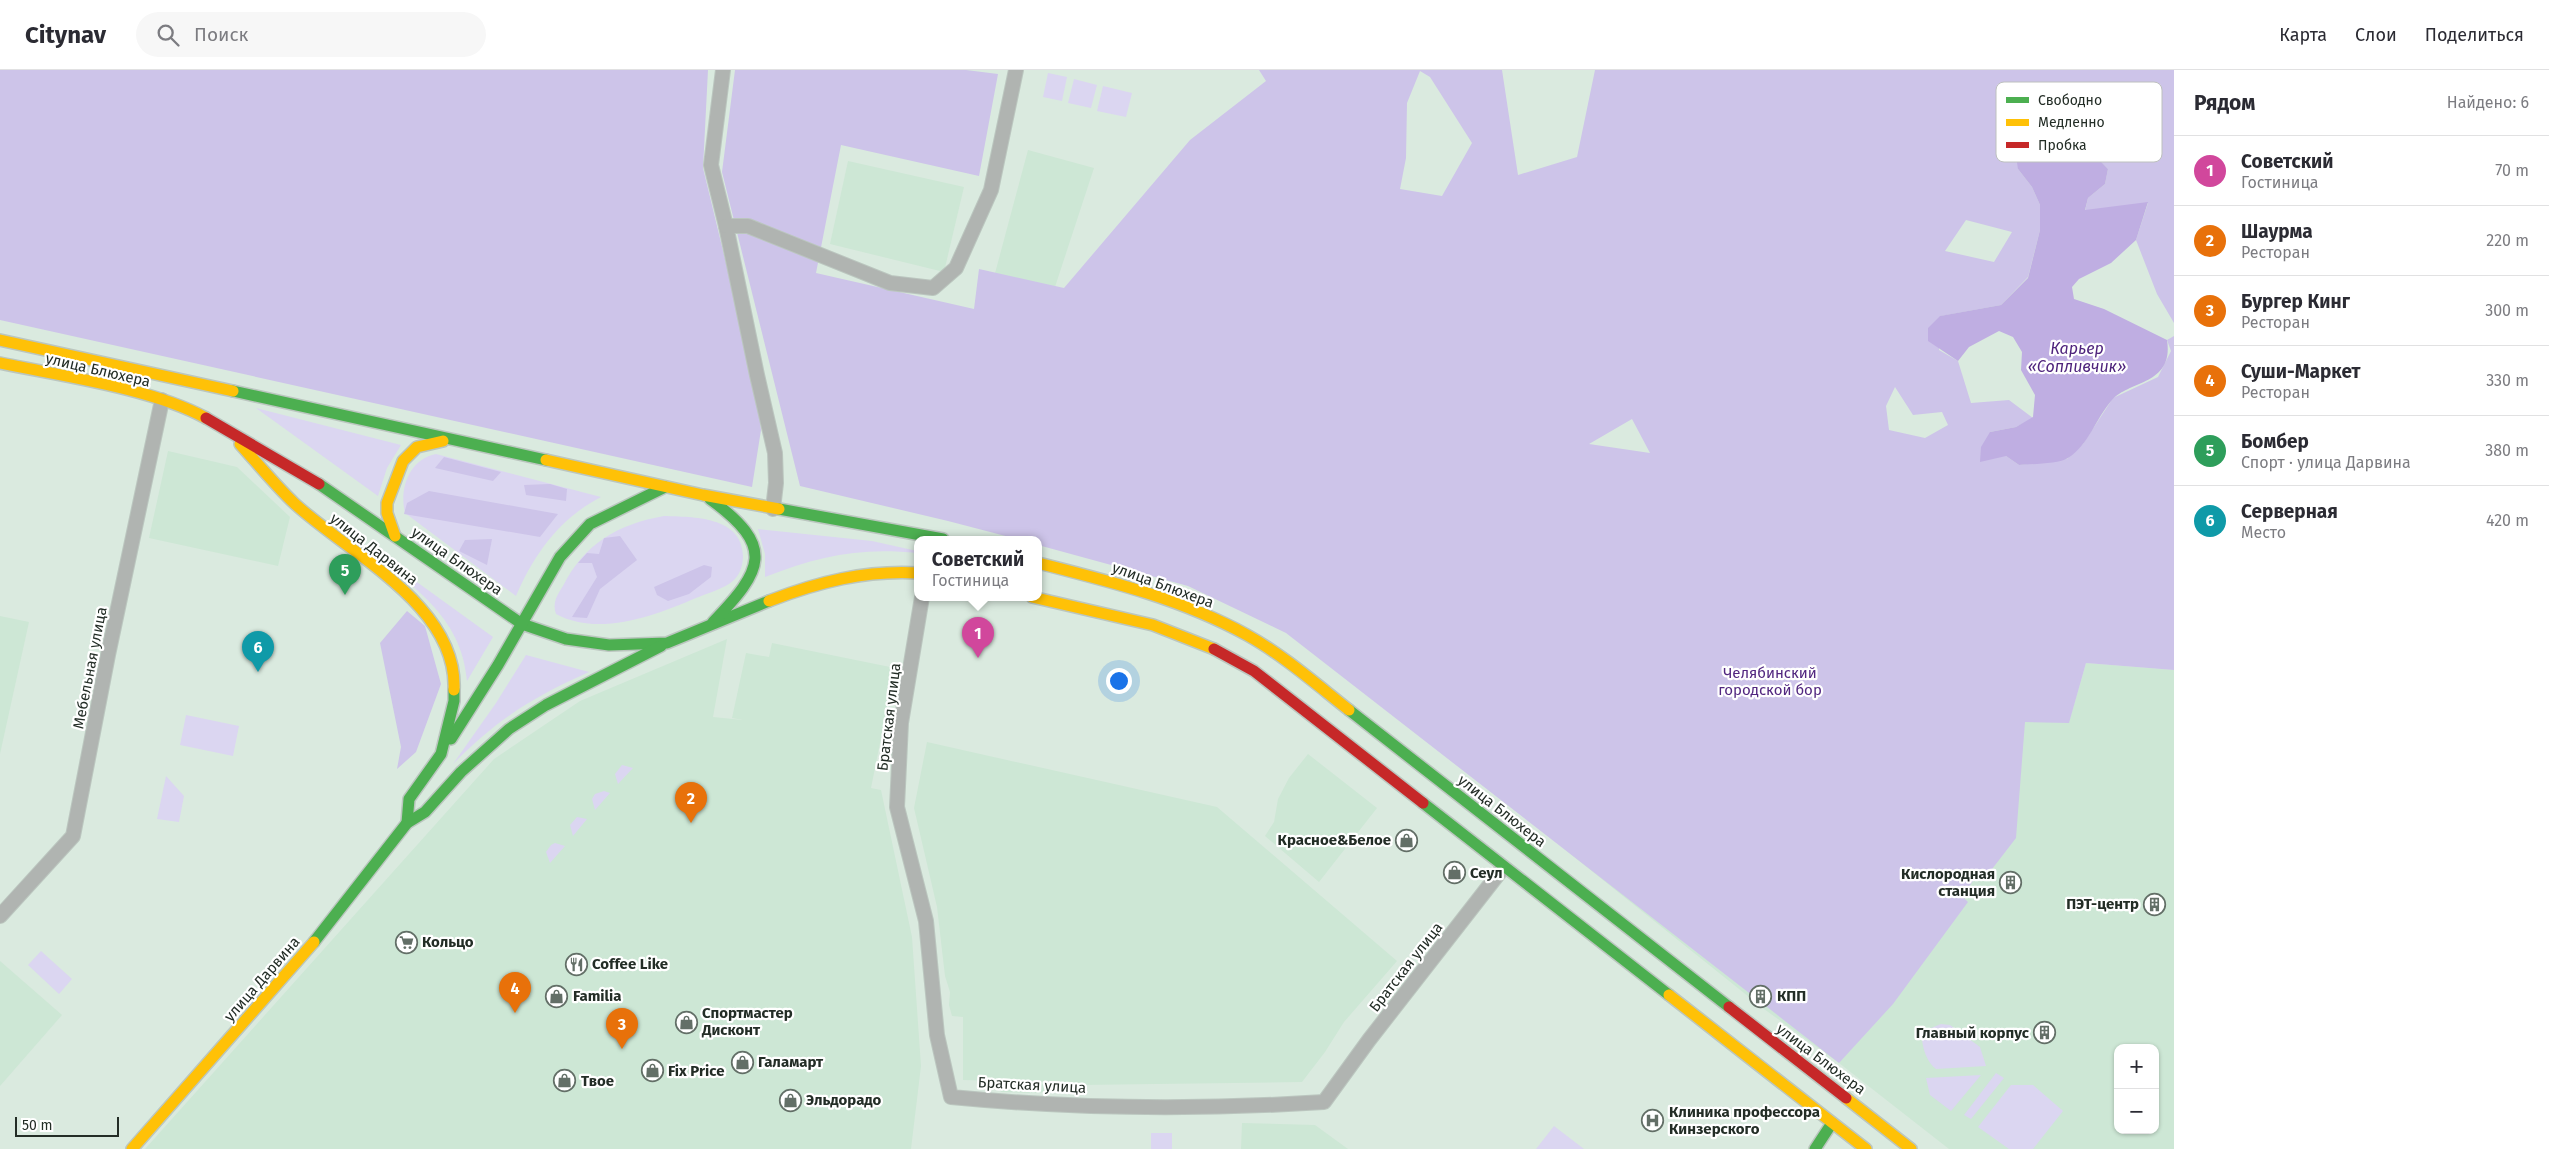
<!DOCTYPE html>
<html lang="ru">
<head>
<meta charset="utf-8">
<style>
  :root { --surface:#fff; --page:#f7f7f7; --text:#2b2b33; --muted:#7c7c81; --line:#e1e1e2; --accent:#d93025 }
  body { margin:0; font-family:"Fira Sans",sans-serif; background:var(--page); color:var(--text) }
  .controls { position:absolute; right:15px; bottom:15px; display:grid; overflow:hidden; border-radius:10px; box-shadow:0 1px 4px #0004 }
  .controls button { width:45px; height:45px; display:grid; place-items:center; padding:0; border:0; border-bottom:1px solid var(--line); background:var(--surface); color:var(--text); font:25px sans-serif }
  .scale { position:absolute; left:15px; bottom:12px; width:104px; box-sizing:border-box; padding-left:5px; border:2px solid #232d26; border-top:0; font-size:14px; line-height:18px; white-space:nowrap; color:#232d26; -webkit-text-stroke:4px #fff; paint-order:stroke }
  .you { position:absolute; left:1118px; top:610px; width:18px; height:18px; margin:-12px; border:4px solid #fff; border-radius:50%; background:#1a73e8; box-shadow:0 0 0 8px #1a73e833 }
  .badge { display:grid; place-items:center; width:32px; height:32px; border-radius:50%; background:var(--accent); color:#fff; font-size:16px; font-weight:700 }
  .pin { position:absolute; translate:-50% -41px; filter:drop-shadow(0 1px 2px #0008) }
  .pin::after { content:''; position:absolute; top:26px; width:18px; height:15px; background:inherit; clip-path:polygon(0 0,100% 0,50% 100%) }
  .popup { position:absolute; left:914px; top:466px; width:128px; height:65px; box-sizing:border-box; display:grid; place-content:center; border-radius:10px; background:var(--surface); filter:drop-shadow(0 1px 4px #0005); font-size:16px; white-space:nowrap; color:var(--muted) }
  .popup b { font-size:19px; color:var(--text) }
  .popup::after { content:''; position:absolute; left:50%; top:100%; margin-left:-10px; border:10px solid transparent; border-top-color:var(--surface) }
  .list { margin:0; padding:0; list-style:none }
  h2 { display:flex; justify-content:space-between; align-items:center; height:65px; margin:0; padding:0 20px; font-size:21px }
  h2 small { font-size:16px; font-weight:400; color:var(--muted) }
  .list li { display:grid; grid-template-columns:32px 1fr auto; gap:15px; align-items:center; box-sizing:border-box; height:70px; padding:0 20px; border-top:1px solid var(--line) }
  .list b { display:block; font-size:19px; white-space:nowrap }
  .list p { margin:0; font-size:16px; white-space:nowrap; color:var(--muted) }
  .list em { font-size:16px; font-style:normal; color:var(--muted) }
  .icon { flex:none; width:28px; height:28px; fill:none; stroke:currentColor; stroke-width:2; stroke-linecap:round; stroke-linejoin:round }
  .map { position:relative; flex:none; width:2174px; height:1079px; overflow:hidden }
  header { display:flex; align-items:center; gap:30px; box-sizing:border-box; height:70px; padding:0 25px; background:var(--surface); border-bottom:1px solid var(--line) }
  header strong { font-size:24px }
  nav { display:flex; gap:28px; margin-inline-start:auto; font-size:18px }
  .search { width:350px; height:45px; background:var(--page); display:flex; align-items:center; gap:12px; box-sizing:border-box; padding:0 18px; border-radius:28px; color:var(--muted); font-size:19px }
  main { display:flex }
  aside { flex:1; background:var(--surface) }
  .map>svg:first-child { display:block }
  .built { fill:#cde7d5; fill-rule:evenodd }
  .green { fill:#dbd6f1 }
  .forest { fill:#cdc4e9; fill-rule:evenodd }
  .water { fill:#bfaee2 }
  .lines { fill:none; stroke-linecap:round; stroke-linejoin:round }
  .street-casing { stroke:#bbc6bf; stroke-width:16 }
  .fast-casing { stroke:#bbc6bf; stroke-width:14 }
  .slow-casing { stroke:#bbc6bf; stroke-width:14 }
  .jam-casing { stroke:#bbc6bf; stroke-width:14 }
  .street { stroke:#b0b4b1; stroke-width:14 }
  .fast { stroke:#4caf50; stroke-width:11 }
  .slow { stroke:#ffc107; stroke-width:11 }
  .jam { stroke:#c62828; stroke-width:11 }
  .labels { text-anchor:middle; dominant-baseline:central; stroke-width:4.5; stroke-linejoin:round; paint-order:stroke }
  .street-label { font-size:15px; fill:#232d26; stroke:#fff }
  .park-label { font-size:15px; fill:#51267f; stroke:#fff }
  .poi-label { font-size:15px; font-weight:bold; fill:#232d26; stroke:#fff; text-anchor:start }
  .water-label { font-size:16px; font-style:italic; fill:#4e237c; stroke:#fff }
  .key { fill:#fff; stroke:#bdc0be; stroke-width:1 }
  .key-label { font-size:14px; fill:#232d26 }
</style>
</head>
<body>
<header>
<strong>Citynav</strong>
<div class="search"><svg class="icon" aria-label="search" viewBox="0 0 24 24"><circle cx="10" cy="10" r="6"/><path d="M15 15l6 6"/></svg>Поиск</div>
<nav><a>Карта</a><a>Слои</a><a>Поделиться</a></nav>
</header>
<main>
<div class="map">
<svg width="2174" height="1079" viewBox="0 0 2174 1079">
  <rect width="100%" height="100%" fill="#daeadf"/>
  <g class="built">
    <path d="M 1028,80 L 1094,98 L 1054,220 L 994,207 Z"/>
    <path d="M 848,91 L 964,117 L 944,202 L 830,174 Z"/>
    <path d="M 168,381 L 237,397 L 290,447 L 278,496 L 149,468 Z"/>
    <path d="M 0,546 L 29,552 L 0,684 Z"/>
    <path d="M 727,569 L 713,647 L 743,650 L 732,648 L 746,583 L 769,587 L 772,573 L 895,598 L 871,718 L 881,720 L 912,867 L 921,996 L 911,1079 L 145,1079 L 494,689 L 580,631 Z"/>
    <path d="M 1584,581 L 2025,652 L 2069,652 L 2086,593 L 2174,600 L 2174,1079 L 1949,1079 L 1839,993 L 1764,939 L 1563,778 ZM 2118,978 L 2155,978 L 2155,1060 L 2118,1060 Z"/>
    <path d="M 927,672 L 1217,737 L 1397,891 L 1344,952 L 1325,982 L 1302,1012 L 1080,1015 L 1047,1011 L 1045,1022 L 1035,1023 L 1001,1022 L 997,1011 L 963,1010 L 963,947 L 952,946 L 949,935 L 950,922 L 945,906 L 937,837 L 914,738 Z"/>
    <path d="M 1308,684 L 1377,738 L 1319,812 L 1265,766 L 1274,752 L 1278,729 L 1289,708 Z"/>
    <path d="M 0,891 L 62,945 L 0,1016 Z"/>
    <path d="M 1242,1053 L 1315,1055 L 1348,1079 L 1241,1079 Z"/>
  </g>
  <g class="green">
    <path d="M 1048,3 L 1067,7 L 1062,31 L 1043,27 Z"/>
    <path d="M 1074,9 L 1097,15 L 1091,38 L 1068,33 Z"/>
    <path d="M 1103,16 L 1132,23 L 1126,47 L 1097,41 Z"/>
    <path d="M 256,338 L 401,375 L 387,398 L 378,426 Z"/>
    <path d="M 436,384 L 601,427 C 560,448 534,484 516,526 L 405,443 C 399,419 409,389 436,384 Z"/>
    <path d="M 664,446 C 693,447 742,446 743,486 C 743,495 740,504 734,510 C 724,519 708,523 696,528 C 654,546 599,567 556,544 C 552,533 557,525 563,516 C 584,474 618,454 664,446 Z"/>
    <path d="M 758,459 L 872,471 L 917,481 L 917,483 C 860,477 818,486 765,507 L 765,484 Z"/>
    <path d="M 367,476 L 493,567 L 467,611 C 462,546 411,514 363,478 Z"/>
    <path d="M 526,585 L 589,602 C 531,628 498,649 453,694 L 496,633 Z"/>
    <path d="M 186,645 L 239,656 L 233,686 L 180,675 Z"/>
    <path d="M 622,695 L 633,698 L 618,714 L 615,704 Z"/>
    <path d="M 166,706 L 184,726 L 179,752 L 157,749 Z"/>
    <path d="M 604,721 L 610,723 L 595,740 L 592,729 L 595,724 Z"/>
    <path d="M 577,747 L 587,749 L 573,766 L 570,755 Z"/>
    <path d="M 555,773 L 565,776 L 550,793 L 546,782 L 551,775 Z"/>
    <path d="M 41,881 L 72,909 L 59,924 L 28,895 Z"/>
    <path d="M 1941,954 L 1950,955 L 1980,977 L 1986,996 L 1936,999 C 1927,992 1923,980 1922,969 L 1931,958 Z"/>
    <path d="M 1996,1003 L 2004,1008 L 1971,1049 L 1964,1045 Z"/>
    <path d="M 1981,1005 L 1951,1041 L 1930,1025 L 1926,1008 Z"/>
    <path d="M 2011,1015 L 2033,1015 L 2063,1041 L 2033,1079 L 2009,1079 L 1978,1057 Z"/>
    <path d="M 1554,1056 L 1584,1079 L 1536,1079 Z"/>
    <rect x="1151" y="1063" width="21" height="16"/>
  </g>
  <g class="forest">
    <path d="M 0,0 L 708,0 L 703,98 L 755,313 L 761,360 L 752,417 L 0,250 Z"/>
    <path d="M 735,0 L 966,0 L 998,4 L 979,106 L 841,75 L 816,203 L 974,239 L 979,199 L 1064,218 L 1190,70 L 1266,11 L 1259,0 L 1502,0 L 1518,105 L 1577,87 L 1595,0 L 2174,0 L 2174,253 L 2157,224 L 2136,170 L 2148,133 L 2085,141 L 2088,128 L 2105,114 L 2108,99 L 2085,75 L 2085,34 L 2067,40 L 2021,75 L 2018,99 L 2032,117 L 2040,135 L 2040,160 L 2028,207 L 2001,235 L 1941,246 L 1939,280 L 1958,291 L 1971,333 L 2009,330 L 2033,348 L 2016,357 L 1990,362 L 2006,386 L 2019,395 L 2067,389 L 2083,374 L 2113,328 L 2158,307 L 2171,281 L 2167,270 L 2174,266 L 2174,600 L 2086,593 L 2069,653 L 2025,652 L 2016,768 L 1989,803 L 1982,799 L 1962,826 L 1968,832 L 1893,934 L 1839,993 L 1286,563 L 1188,516 L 1038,475 L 1038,469 L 1017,469 L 948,451 L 800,416 L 722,102 ZM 1420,1 L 1430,7 L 1472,73 L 1442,126 L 1400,119 L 1406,88 L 1407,33 ZM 1966,150 L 2012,162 L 1994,192 L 1945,181 ZM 1895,317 L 1913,345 L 1942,342 L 1948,355 L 1925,368 L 1889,360 L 1886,336 ZM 1632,349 L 1650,383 L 1589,374 Z"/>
    <path d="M 444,387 L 501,402 L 493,411 L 435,398 Z"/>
    <path d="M 550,414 L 567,419 L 566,431 L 526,425 L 524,415 Z"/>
    <path d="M 429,421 L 558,444 L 540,467 L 404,444 L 407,433 Z"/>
    <path d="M 620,466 L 637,490 L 600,519 L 587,548 L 572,547 L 597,507 L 592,493 L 578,493 L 587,483 L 599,484 L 604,468 Z"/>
    <path d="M 492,469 L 487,495 L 459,481 L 465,470 Z"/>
    <path d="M 704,495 L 712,497 L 711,507 L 689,524 L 668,531 L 657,525 L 654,517 Z"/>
    <path d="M 407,541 L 425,556 L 441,614 L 416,682 L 397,699 L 401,677 L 380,573 Z"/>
  </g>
  <path class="water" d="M 2085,34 L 2104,37 L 2108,42 L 2085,75 L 2108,99 L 2105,114 L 2088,128 L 2085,140 L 2148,132 L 2136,170 L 2111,193 L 2079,209 L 2072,217 L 2074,229 L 2104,239 L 2167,270 C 2174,315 2130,310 2112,330 C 2096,348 2089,375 2068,388 C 2059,394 2030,394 2019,395 L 2006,386 L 1980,392 L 1981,377 L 1990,362 L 2016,357 L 2033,347 L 2035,325 L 2021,300 L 2022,282 L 2013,267 L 1999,261 L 1969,277 L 1958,291 L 1928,271 L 1928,258 L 1940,246 L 2001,235 L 2028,208 L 2040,160 L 2040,135 L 2032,117 L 2018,99 L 2016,86 L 2021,75 L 2067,40 Z"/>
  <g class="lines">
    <defs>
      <g id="street">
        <path d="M 723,0 L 711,95 L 726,156 L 757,305 L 775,383 L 776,413 L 773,439"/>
        <path d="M 726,156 L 748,156 L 890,213 L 933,218 L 956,198 L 991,120 L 1016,0"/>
        <path d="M 922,527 L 901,653 L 897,737 L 926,851 L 937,965 L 951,1027 C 1075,1039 1200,1040 1324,1032 L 1369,970 L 1503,798"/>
        <path d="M 0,846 L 73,766 L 108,585 L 162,330"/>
      </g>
      <g id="fast">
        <path d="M 233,321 L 546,390"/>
        <path d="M 319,414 L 522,554 L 566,569 L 609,575 L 667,573 L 769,531"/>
        <path d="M 710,429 C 776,477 763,500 713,552"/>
        <path d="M 779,439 L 943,469"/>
        <path d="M 1349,640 L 1729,937"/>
        <path d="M 451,669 L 498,595 L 560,487 L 590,454 L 665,417"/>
        <path d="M 1423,733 L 1669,925"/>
        <path d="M 407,753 L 409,729 L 441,684 L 454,631 L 454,620"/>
        <path d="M 314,872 L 407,753 L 425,742 L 461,702 L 509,659 L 546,635 L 661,576"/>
        <path d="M 1815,1079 L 1832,1053"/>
      </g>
      <g id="slow">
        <path d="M 0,270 L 233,321"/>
        <path d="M 0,293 C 62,306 151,318 206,348"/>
        <path d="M 240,374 C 258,394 275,415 294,433 C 349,484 458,535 454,620"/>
        <path d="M 546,390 L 703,425 L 779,439"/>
        <path d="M 395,466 L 387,443 L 387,433 L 403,391 L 417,377 L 443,371"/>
        <path d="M 1038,493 C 1109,511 1182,529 1247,565 C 1283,585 1316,614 1349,640"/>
        <path d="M 1032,527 L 1153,555 L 1214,579"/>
        <path d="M 769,531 C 818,512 865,500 918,503"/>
        <path d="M 1669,925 L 1866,1079"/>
        <path d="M 1846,1028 L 1911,1079"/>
        <path d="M 132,1079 L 314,872"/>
      </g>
      <g id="jam">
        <path d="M 206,348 L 319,414"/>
        <path d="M 1214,579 L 1254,601 L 1423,733"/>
        <path d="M 1729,937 L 1846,1028"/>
      </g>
    </defs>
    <use href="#street" class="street-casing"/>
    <use href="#fast" class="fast-casing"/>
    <use href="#slow" class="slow-casing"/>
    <use href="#jam" class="jam-casing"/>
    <use href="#street" class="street"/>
    <use href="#fast" class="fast"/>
    <use href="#slow" class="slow"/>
    <use href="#jam" class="jam"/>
  </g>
  <defs>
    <symbol id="shop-ring" viewBox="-11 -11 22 22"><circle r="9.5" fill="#fff" stroke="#636f67" stroke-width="1.5"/><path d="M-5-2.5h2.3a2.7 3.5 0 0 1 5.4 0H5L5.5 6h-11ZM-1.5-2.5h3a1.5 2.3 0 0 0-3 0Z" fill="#636f67"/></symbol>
    <symbol id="building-ring" viewBox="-11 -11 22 22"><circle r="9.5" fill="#fff" stroke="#636f67" stroke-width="1.5"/><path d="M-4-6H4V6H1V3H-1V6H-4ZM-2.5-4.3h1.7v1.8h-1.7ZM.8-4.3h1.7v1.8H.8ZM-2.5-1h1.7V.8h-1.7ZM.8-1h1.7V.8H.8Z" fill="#636f67"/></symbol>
    <symbol id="supermarket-ring" viewBox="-11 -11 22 22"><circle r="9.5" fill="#fff" stroke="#636f67" stroke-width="1.5"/><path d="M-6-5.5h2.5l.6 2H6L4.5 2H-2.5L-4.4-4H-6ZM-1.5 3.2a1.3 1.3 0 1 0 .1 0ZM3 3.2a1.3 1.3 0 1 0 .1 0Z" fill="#636f67"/></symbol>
    <symbol id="restaurant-ring" viewBox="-11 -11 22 22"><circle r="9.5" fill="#fff" stroke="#636f67" stroke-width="1.5"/><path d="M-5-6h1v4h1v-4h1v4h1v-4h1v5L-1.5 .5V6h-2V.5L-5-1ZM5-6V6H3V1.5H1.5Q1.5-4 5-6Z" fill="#636f67"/></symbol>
    <symbol id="hospital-ring" viewBox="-11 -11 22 22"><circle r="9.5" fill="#fff" stroke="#636f67" stroke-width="1.5"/><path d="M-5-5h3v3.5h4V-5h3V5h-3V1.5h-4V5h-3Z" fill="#636f67"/></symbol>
  </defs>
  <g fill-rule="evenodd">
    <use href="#shop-ring" x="1394" y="758" width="25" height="25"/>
    <use href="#shop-ring" x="1442" y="790" width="25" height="25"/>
    <use href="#building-ring" x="1998" y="800" width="25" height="25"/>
    <use href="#building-ring" x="2142" y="822" width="25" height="25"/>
    <use href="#supermarket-ring" x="394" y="860" width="25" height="25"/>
    <use href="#restaurant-ring" x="564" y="882" width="25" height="25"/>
    <use href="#shop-ring" x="544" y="914" width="25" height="25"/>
    <use href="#building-ring" x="1748" y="914" width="25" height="25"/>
    <use href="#shop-ring" x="674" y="940" width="25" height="25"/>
    <use href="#building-ring" x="2032" y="950" width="25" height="25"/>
    <use href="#shop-ring" x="730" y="980" width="25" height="25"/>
    <use href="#shop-ring" x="640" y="988" width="25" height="25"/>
    <use href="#shop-ring" x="552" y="998" width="25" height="25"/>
    <use href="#shop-ring" x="778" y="1018" width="25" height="25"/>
    <use href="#hospital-ring" x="1640" y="1038" width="25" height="25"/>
  </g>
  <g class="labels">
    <g class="street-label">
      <text transform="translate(98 300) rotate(13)">улица Блюхера</text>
      <text transform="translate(374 479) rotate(38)">улица Дарвина</text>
      <text transform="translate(457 491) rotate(35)">улица Блюхера</text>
      <text transform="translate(1163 515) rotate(20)">улица Блюхера</text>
      <text transform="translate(90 598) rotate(-79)">Мебельная улица</text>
      <text transform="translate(889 647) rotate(-83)">Братская улица</text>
      <text transform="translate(1502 741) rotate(38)">улица Блюхера</text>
      <text transform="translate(1406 897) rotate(-52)">Братская улица</text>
      <text transform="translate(262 909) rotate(-49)">улица Дарвина</text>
      <text transform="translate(1821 989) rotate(37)">улица Блюхера</text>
      <text transform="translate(1032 1015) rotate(3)">Братская улица</text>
    </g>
    <g class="park-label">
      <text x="1770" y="603">Челябинский<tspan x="1770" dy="17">городской бор</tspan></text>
    </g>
    <g class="poi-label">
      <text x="1391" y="770" text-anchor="end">Красное&amp;Белое</text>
      <text x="1470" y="803">Сеул</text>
      <text x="1995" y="804" text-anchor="end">Кислородная<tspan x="1995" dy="17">станция</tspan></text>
      <text x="2139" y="834" text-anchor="end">ПЭТ-центр</text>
      <text x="422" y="872">Кольцо</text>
      <text x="592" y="894">Coffee Like</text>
      <text x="573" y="926">Familia</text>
      <text x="1777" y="926">КПП</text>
      <text x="702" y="943">Спортмастер<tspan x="702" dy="17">Дисконт</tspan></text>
      <text x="2029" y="963" text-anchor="end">Главный корпус</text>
      <text x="758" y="992">Галамарт</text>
      <text x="668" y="1001">Fix Price</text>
      <text x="581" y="1011">Твое</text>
      <text x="806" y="1030">Эльдорадо</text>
      <text x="1669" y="1042">Клиника профессора<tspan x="1669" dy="17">Кинзерского</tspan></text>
    </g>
    <g class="water-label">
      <text x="2077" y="278">Карьер<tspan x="2077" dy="18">«Сопливчик»</tspan></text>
    </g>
  </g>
  <rect x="1996" y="12" width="166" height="80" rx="8" class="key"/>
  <rect x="2006" y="27" width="23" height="6" fill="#4caf50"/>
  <rect x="2006" y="49" width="23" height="7" fill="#ffc107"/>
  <rect x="2006" y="72" width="23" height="6" fill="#c62828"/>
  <g class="key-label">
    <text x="2038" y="35">Свободно</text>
    <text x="2038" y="57">Медленно</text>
    <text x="2038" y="80">Пробка</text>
  </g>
</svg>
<div class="controls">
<button>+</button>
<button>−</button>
</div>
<div class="scale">50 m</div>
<div class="you"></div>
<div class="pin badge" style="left:978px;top:588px;background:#d1479c">1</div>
<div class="popup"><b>Советский</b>Гостиница</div>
<div class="pin badge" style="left:691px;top:753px;background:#e8710a">2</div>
<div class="pin badge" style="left:622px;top:979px;background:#e8710a">3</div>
<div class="pin badge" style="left:515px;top:943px;background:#e8710a">4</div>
<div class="pin badge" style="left:345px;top:525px;background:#2e9e5b">5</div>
<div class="pin badge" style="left:258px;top:602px;background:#0f9aa8">6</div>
</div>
<aside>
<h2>Рядом<small>Найдено: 6</small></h2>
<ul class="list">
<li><span class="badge" style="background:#d1479c">1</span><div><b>Советский</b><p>Гостиница</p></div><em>70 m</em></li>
<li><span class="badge" style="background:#e8710a">2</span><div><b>Шаурма</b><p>Ресторан</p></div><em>220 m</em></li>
<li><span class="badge" style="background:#e8710a">3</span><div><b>Бургер Кинг</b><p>Ресторан</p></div><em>300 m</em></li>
<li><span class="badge" style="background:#e8710a">4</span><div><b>Суши-Маркет</b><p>Ресторан</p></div><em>330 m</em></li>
<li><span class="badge" style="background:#2e9e5b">5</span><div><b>Бомбер</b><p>Спорт · улица Дарвина</p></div><em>380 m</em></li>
<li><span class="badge" style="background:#0f9aa8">6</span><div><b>Серверная</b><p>Место</p></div><em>420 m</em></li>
</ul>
</aside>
</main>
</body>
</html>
